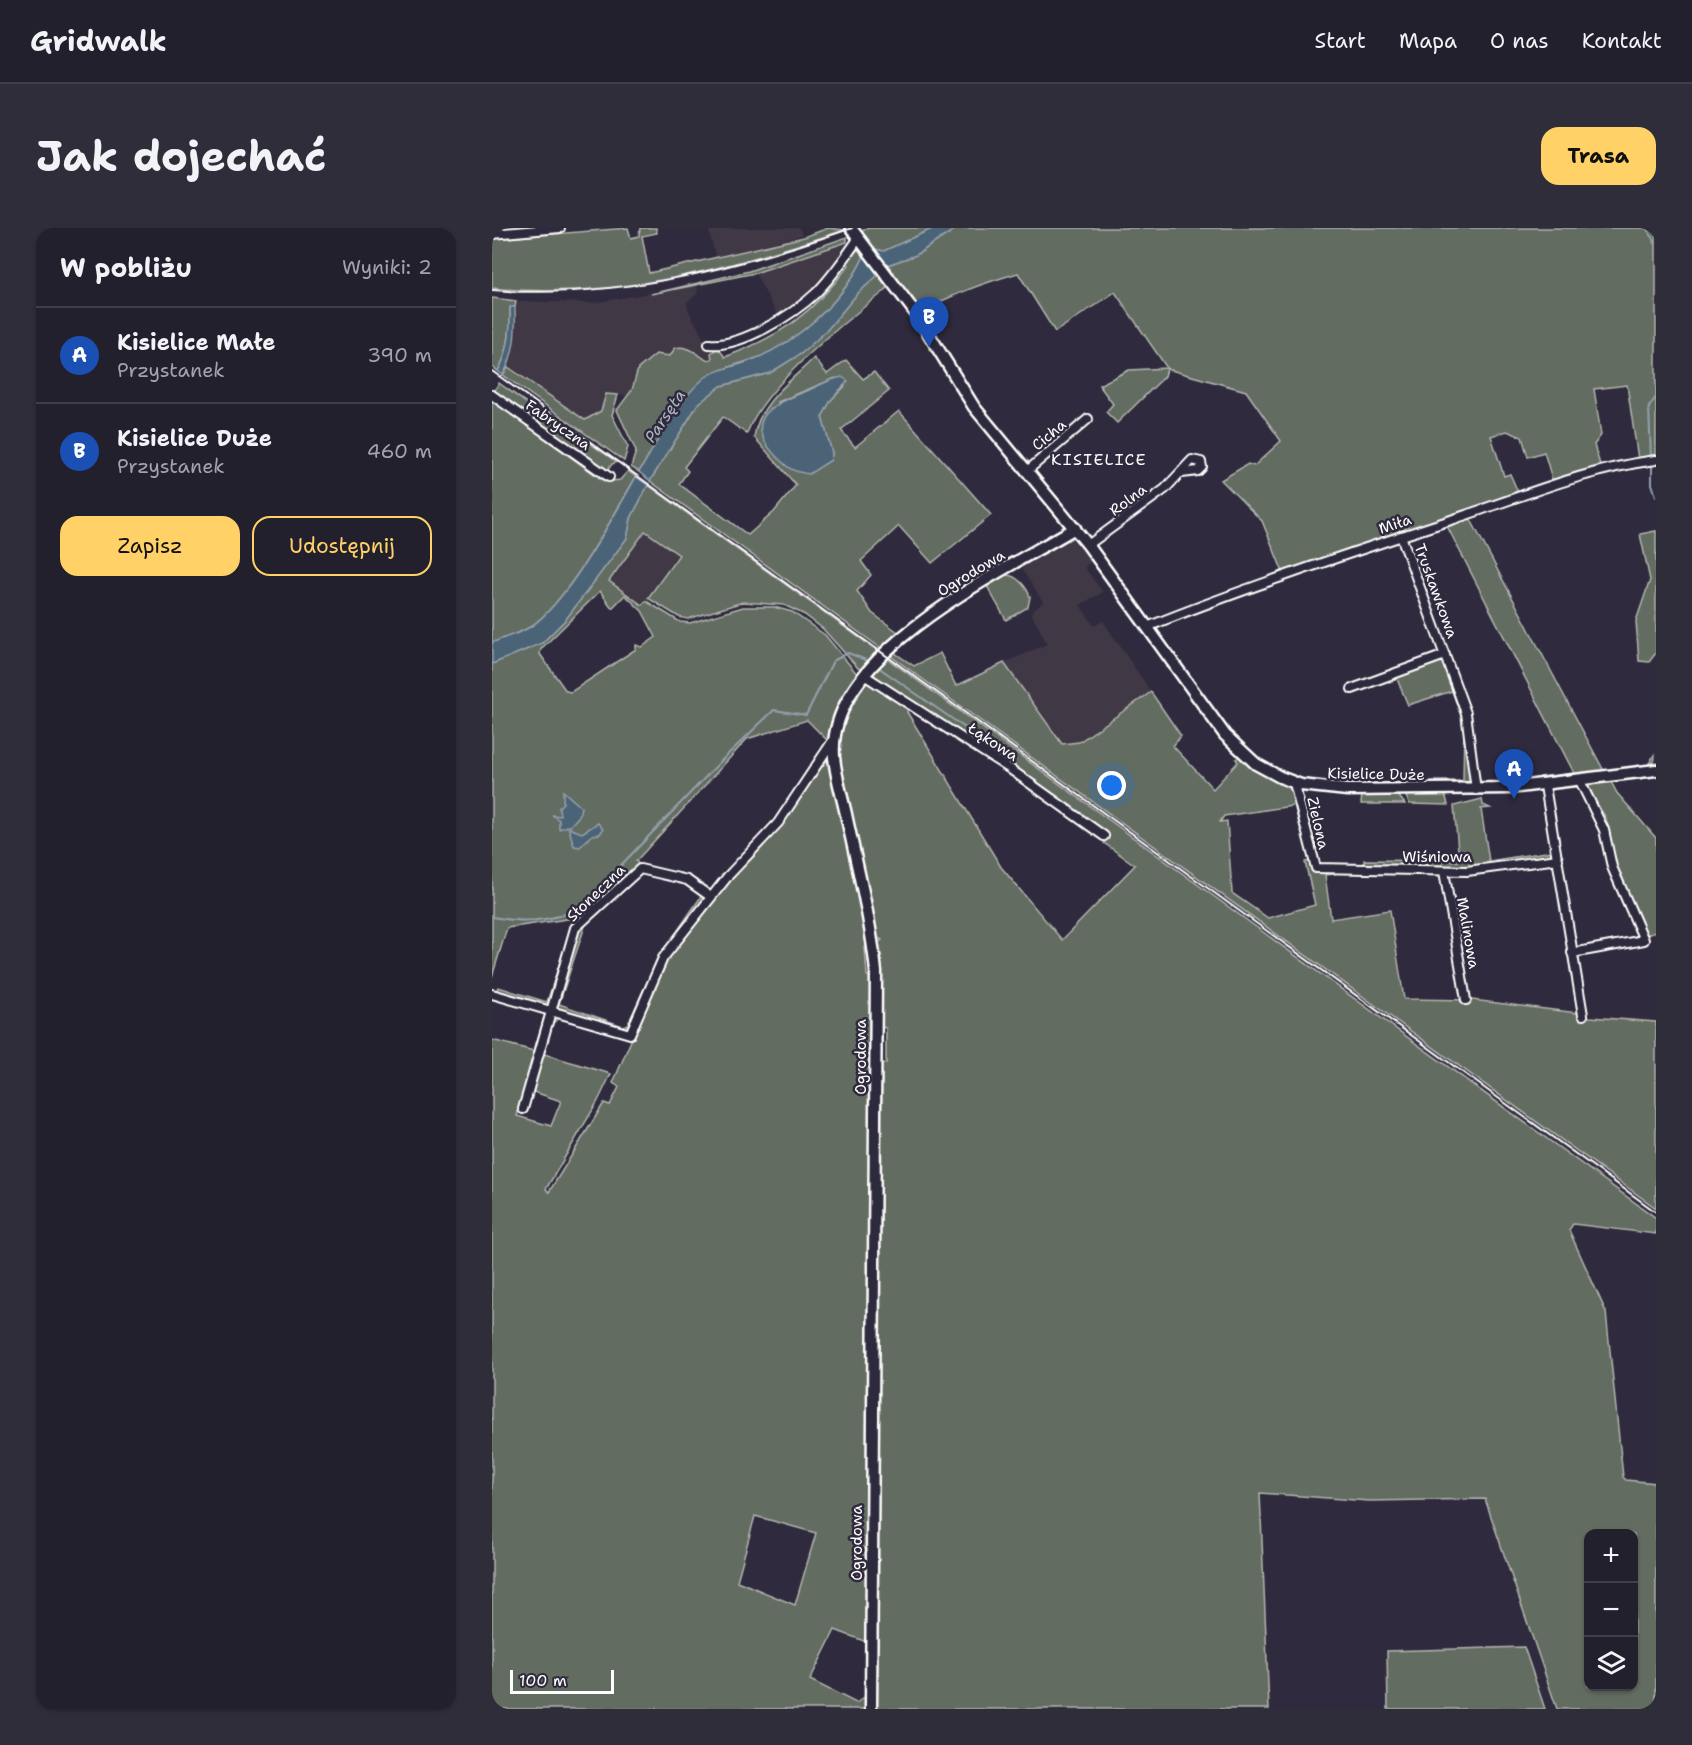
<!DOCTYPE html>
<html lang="pl">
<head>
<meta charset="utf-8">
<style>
  :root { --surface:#23202e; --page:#2f2d3a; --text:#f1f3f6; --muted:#a3a3aa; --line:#403e4a; --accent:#ffd166 }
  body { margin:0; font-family:"Shantell Sans",sans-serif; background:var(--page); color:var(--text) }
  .controls { position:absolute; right:18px; bottom:18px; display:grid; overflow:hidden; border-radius:12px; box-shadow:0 2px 4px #0004 }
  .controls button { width:54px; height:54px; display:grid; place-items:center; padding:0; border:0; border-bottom:2px solid var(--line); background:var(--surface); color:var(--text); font:30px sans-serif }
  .scale { position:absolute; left:18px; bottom:15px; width:104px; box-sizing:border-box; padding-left:6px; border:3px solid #fff; border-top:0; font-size:16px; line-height:21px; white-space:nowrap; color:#fff; -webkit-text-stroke:4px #2f2a3d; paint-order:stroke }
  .you { position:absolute; left:620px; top:558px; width:21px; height:21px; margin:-15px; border:4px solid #fff; border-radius:50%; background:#1a73e8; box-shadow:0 0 0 9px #1a73e833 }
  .badge { display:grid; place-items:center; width:39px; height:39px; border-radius:50%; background:var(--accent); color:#fff; font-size:20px; font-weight:700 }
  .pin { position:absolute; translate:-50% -50px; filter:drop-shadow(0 2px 3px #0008) }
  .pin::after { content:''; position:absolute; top:32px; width:21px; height:18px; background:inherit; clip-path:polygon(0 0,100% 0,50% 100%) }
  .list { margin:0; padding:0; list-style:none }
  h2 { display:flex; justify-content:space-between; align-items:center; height:78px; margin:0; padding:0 24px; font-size:26px }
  h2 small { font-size:20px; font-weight:400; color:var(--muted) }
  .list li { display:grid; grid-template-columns:39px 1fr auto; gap:18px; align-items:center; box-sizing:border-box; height:96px; padding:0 24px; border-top:2px solid var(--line) }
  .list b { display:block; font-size:22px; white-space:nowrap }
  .list p { margin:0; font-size:20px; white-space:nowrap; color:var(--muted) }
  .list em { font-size:20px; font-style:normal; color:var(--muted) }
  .actions { display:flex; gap:12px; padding:18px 24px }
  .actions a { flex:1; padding:14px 0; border:2px solid var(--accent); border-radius:18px; text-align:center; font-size:21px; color:var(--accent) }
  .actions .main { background:var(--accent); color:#111 }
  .icon { flex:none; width:33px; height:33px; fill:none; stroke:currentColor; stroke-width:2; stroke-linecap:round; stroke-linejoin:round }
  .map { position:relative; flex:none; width:1164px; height:1481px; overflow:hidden; border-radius:18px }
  header { display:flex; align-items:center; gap:36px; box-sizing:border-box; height:84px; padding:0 30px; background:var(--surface); border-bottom:2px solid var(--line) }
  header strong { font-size:28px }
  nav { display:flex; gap:33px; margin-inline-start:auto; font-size:21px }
  .intro { display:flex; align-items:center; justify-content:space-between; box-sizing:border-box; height:144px; padding:0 36px }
  h1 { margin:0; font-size:42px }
  .button { padding:15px 27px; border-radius:18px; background:var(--accent); color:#111; font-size:21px; font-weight:700 }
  main { display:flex; gap:36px; padding:0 36px }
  aside { flex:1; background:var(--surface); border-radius:18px; box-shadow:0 2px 4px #0004 }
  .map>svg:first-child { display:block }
  .built { fill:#413845 }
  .green { fill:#646c60; stroke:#b2b6b0; stroke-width:1.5; fill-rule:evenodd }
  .water { fill:#4c6377; stroke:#94a1ad; stroke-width:1.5 }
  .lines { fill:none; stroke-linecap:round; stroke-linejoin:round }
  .stream { stroke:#94a1ad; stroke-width:2 }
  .street-casing { stroke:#fff; stroke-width:12 }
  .secondary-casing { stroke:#fff; stroke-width:15 }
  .street { stroke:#2f2a3d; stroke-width:8 }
  .secondary { stroke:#2f2a3d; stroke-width:10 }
  .rail { stroke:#fff; stroke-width:2 }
  .labels { text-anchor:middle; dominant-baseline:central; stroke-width:5; stroke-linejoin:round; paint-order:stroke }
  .street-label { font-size:15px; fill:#fff; stroke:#2f2a3d }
  .water-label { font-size:16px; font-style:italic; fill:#aeb9c2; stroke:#2f2a3d }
  .neighbourhood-label { font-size:16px; letter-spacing:1.5px; fill:#fff; stroke:#2f2a3d }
</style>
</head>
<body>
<header>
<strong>Gridwalk</strong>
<nav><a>Start</a><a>Mapa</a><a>O nas</a><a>Kontakt</a></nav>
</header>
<div class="intro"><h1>Jak dojechać</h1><a class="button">Trasa</a></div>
<main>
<aside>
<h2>W pobliżu<small>Wyniki: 2</small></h2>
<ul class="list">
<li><span class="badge" style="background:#1a4fb4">A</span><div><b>Kisielice Małe</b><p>Przystanek</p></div><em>390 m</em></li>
<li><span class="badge" style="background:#1a4fb4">B</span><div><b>Kisielice Duże</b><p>Przystanek</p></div><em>460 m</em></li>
</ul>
<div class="actions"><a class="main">Zapisz</a><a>Udostępnij</a></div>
</aside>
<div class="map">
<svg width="1164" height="1481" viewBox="0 0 1164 1481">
  <rect width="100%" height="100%" fill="#2f2a3d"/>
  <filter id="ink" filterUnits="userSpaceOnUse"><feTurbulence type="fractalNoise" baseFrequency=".0167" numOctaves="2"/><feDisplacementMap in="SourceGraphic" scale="12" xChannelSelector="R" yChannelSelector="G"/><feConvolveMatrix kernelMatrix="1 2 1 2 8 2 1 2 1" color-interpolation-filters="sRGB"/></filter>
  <g filter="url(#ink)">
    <g class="built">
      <path d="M 216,0 L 307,0 L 310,7 L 224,30 Z"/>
      <path d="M 355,14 L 356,21 L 324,61 L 286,88 L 263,45 Z"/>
      <path d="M 206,57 L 205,66 L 195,74 L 196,81 L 219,125 L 220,131 L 214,132 L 208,125 L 183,120 L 178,128 L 146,141 L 137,168 L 114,166 L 109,183 L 93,192 L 16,139 L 23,111 L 24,73 L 100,75 Z"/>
      <path d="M 153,302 L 187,327 L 150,378 L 116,353 Z"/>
      <path d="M 581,310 L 587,312 L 602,332 L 592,339 L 611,364 L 588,377 L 602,398 L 611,393 L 659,464 L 586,514 L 570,516 L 512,435 L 555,416 L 539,385 L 551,374 L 528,338 Z"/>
    </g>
    <g class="green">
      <path d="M 136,0 L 139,10 L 147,8 L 148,0 L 164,0 L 165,5 L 150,8 L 157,45 L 312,9 L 336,0 L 353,2 C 237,40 123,73 0,60 L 0,11 Z"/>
      <path d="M 377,0 L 442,0 L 392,23 L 382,21 L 369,3 Z"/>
      <path d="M 465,0 L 1164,0 L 1164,230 L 1146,231 L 1135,157 L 1102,161 L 1109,207 L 1102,217 L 1109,240 L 1061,254 L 1052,224 L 1036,229 L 1030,209 L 1015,203 L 999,208 L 1012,248 L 1018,246 L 1026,264 L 791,344 L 770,293 L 729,252 L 756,236 L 762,238 L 789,213 L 754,163 L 675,141 L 673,148 L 625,195 L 614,184 L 621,176 L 607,157 L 637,142 L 675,140 L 623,64 L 563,104 L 526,45 C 491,55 461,66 430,83 L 395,37 L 424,27 Z"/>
      <path d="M 355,9 L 355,14 L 263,45 L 159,66 L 257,43 Z"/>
      <path d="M 366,22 L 372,28 C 354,68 309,112 268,129 C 255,134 227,140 217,148 C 187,172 167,212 147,244 L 139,239 L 144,223 L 125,182 L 140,162 L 146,141 L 164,126 L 178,128 L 183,120 C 196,117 204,125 214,132 L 220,131 L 219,125 L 226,120 L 233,129 C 289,108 321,85 357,37 L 353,34 L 360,23 Z"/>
      <path d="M 386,47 L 395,59 L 393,63 C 354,92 269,161 255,206 L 231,189 L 192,239 L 196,243 L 187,256 L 256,307 L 282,284 L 304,257 L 262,209 C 267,175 298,154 322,130 L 335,146 L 354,132 L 371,151 L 382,144 L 397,163 L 349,202 L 363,219 L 407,183 L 499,287 L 440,335 L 407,298 L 369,333 L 379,347 L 365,363 L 380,385 L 406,404 L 390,421 L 158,253 L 206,176 L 229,158 L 278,145 L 310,125 L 335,102 L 365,66 ZM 343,150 L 353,158 L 339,172 L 330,189 L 340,225 L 286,174 Z"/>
      <path d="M 0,70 L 24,73 L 23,79 L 18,80 C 19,102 17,123 6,143 L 0,139 Z"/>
      <path d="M 16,139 L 93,192 L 109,183 L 114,166 L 126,167 L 120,187 L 136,219 L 132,233 L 11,147 Z"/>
      <path d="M 7,155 L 66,198 L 69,196 L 125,234 L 120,236 L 115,243 L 1,164 Z"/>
      <path d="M 0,172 L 113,254 L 128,252 L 136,243 L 144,249 C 121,288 75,375 38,399 C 27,406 12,409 0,415 Z"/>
      <path d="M 156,257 L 387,424 L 371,442 L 367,441 L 331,401 L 313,387 L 292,377 L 251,374 L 196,391 L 187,389 L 156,370 L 187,327 L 153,303 L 117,353 L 150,377 L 154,373 L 188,394 L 198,395 L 251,379 L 282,379 L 300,384 L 333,407 L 366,447 L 347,479 L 336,513 L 315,492 L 255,511 L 144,633 L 148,638 L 81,697 L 58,774 L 54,778 L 4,764 L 6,759 L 55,774 L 82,690 L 15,700 L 0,749 L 0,436 L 50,415 L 74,391 L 135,310 L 139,290 ZM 108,363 L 120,380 L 133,367 L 150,383 L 164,409 L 150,419 L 144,417 L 144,421 L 79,464 L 74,463 L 48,426 L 49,421 Z"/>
      <path d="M 978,290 L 1112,543 L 1156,537 L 1162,527 L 1163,531 L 1159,538 L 1049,555 L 1048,549 L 1082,545 L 955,298 Z"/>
      <path d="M 1164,303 L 1164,425 L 1157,434 L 1147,433 L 1144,393 L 1158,352 L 1148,306 Z"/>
      <path d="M 513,347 C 524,346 535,359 538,369 L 536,379 L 514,392 L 495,358 Z"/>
      <path d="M 418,407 L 403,425 L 422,438 L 448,425 L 464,458 L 512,435 L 570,516 L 587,514 L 659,464 L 689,508 L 681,518 L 721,561 L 746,534 L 744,531 L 747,528 L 779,551 L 798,559 L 803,571 L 800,578 L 732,588 L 728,594 L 735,593 L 740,665 L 776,690 L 823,677 L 813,634 L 818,633 C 821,648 832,642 843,646 L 833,647 L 839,691 L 898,682 L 912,771 L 980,772 L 1086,785 L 1098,789 L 1164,794 L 1164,980 L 396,426 Z"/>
      <path d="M 393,429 L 1164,990 L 1164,1006 L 1081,996 L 1077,1002 L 1114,1084 L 1131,1249 L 1134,1252 L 1164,1255 L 1164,1481 L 1065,1481 L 993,1271 L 877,1273 L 768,1265 L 777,1481 L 383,1481 L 388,835 L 394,835 L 394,800 L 389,799 L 385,716 L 390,712 L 383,708 L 345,526 L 349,496 L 372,454 L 378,453 L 416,478 L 415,484 L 509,639 L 570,712 L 643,637 L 612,615 L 617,608 L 518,537 L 384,451 L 381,443 ZM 1096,1306 L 1142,1306 L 1142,1458 L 1096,1458 Z"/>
      <path d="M 945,432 L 951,433 L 974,493 L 979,556 L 944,557 L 944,553 L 971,553 L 972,497 L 960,463 L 916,477 L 905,451 L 897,454 L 896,450 Z"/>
      <path d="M 336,531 L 340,535 L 378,718 L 373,719 L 375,748 L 380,749 L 377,1415 L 343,1402 L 318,1452 L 364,1475 L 377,1466 L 376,1481 L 0,1481 L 0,812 L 42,823 L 52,789 L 54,790 L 25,888 L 59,898 L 69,873 L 39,863 L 60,790 L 67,790 L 61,795 L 52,826 L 119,846 L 106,873 L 54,961 L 57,964 L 112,875 L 118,877 L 127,859 L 121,855 L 168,744 L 194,703 ZM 263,1288 L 324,1305 L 303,1377 L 245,1353 Z"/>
      <path d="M 1118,552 L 1125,565 L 1164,610 L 1164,704 L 1154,707 L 1136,670 L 1117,621 L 1114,590 L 1095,561 L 1100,554 Z"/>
      <path d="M 953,565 L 956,577 L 918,576 L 913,567 Z"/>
      <path d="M 870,566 L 905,566 L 913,576 L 869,576 Z"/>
      <path d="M 990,571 L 991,577 L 998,580 L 989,581 L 997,633 L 1061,623 L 1059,628 L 975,640 L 872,638 L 872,632 L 967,633 L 962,578 Z"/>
      <path d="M 210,667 L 212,672 L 176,720 L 137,799 L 133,801 L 64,781 L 86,701 L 95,692 L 67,776 L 131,798 L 136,796 L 164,734 Z"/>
      <path d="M 1032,1419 L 1053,1481 L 896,1481 L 895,1423 Z"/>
    </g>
    <g class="water">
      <path d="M 442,0 L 465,0 L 424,27 L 395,37 L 382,21 L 392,23 Z"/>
      <path d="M 372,28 L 386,47 L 365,66 L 335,102 L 310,125 L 278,145 L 229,158 L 206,176 L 158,253 L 147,244 C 165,215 183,176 209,153 C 221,141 244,139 260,132 C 304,115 353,72 372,28 Z"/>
      <path d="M 18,79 L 23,79 C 24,103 23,126 11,147 L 6,143 C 17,124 19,102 18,79 Z"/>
      <path d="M 350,149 L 356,153 L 339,172 L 330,189 L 340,225 L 339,232 L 317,246 C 297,243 296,240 282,226 C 249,190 283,175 315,163 C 326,158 338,151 350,149 Z"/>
      <path d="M 144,249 L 156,257 L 139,290 L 135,310 L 74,391 L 50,415 L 0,436 L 0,415 C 12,409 27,406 38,399 C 74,376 122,288 144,249 Z"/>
      <path d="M 71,563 L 89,579 L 87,588 L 78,598 L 79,601 L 90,605 L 106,595 L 111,601 L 108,606 L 100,607 L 88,619 L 82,618 L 76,598 L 67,601 L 67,592 L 60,587 L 68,588 L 67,579 L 71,575 Z"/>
    </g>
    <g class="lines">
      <g class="stream">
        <path d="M 1155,0 L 1164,17"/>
        <path d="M 1159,230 L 1157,179 L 1164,169"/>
        <path d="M 1160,236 L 1160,256 L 1164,268"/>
        <path d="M 386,439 L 496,516"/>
        <path d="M 0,689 C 35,695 52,694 86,682 L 229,533 L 282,482 L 314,487 L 341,433 L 356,425 L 379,434"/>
      </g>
      <defs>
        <g id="street">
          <path d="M 0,6 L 68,0"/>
          <path d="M 217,116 C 248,120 302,86 324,65 C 340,49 353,30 366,11"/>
          <path d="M 0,167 L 117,249"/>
          <path d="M 535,243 L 596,191"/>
          <path d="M 909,308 L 974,485 L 984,562"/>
          <path d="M 596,317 L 673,261 L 700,232 L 709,234 L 710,239 L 706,243 L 690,245"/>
          <path d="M 655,399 C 755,359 857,325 959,292 C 1026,270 1094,241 1164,232"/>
          <path d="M 372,447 L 518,541 L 612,608"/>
          <path d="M 860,461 L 953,427"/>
          <path d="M 802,555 L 824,640 L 975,643 L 1066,631"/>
          <path d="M 1053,558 L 1091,787"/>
          <path d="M 952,643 L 974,772"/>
          <path d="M 1080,725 L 1152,712 L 1120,639 L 1112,602 L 1088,553"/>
          <path d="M 0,766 L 138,806 L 171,730 L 236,648 L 286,595 L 342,511"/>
          <path d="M 31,881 L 83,700 L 148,641 L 195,652 L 219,669"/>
        </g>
        <g id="secondary">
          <path d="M 359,0 L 425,87 L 482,179 L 596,317 L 733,507 L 764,536 L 788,549 L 809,557 L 855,562 L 1018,560 L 1164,542"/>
          <path d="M 379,1481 L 384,744 C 379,693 366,642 355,591 C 351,571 344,550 342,529 C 334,425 507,346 583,300"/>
        </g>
      </defs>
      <use href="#street" class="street-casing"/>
      <use href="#secondary" class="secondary-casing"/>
      <use href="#street" class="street"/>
      <use href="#secondary" class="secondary"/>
      <g class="rail">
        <path d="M 0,62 C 126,72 242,41 360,0"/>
        <path d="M 0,143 L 1164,984"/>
      </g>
    </g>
  </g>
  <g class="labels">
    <g class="street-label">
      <text transform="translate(66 197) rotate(35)">Fabryczna</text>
      <text transform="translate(557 207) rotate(-40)">Cicha</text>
      <text transform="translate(636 272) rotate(-37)">Rolna</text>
      <text transform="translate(903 296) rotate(-18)">Miła</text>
      <text transform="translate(479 345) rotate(-31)">Ogrodowa</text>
      <text transform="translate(944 363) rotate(70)">Truskawkowa</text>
      <text transform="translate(501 514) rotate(33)">Łąkowa</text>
      <text transform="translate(884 546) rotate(1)">Kisielice Duże</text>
      <text transform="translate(826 595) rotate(77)">Zielona</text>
      <text x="945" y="629">Wiśniowa</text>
      <text transform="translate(104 665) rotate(-44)">Słoneczna</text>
      <text transform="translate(976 705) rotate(80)">Malinowa</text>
      <text transform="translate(369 829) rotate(-90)">Ogrodowa</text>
      <text transform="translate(365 1315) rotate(-90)">Ogrodowa</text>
    </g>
    <g class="water-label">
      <text transform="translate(173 188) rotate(-56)">Parsęta</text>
    </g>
    <g class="neighbourhood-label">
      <text x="607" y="231">KISIELICE</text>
    </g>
  </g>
</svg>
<div class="controls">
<button>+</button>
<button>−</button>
<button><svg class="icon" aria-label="layers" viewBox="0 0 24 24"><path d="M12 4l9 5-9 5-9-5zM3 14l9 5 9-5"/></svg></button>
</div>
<div class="scale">100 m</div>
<div class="you"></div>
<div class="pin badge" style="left:1022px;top:571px;background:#1a4fb4">A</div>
<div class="pin badge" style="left:437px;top:119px;background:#1a4fb4">B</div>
</div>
</main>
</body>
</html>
